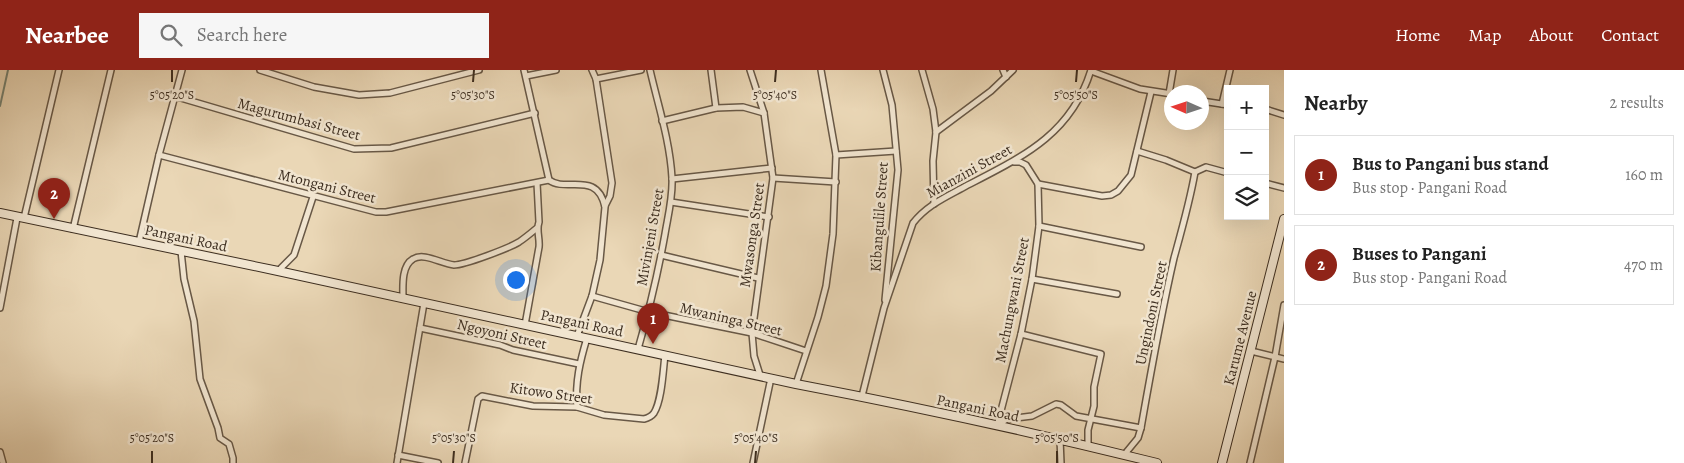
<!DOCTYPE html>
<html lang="en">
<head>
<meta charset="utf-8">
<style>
  :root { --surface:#fff; --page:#f6f6f6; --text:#222; --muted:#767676; --line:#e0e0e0; --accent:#8f2418 }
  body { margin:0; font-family:Alegreya,serif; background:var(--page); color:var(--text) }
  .controls { position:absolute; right:15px; top:15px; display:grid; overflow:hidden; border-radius:0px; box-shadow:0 5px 20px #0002 }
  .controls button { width:45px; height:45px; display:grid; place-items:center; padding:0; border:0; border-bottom:1px solid var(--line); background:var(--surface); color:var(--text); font:25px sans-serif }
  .compass { position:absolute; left:1164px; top:15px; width:45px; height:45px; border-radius:50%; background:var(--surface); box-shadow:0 5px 20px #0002; rotate:273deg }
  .you { position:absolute; left:515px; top:209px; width:18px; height:18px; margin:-12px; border:4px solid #fff; border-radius:50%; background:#1a73e8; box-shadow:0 0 0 8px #1a73e833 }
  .badge { display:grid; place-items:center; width:32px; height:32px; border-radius:50%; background:var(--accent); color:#fff; font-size:16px; font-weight:700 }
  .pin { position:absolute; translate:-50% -41px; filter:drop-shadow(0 1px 2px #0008) }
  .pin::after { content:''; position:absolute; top:26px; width:18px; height:15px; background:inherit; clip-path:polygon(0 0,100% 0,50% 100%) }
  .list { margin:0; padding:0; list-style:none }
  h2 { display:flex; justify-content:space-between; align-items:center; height:65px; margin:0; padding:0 20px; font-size:21px }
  h2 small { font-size:16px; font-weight:400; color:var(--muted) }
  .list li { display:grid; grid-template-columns:32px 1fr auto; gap:15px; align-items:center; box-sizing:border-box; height:80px; margin:0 10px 10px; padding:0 10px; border:1px solid var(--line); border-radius:0px }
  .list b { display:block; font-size:19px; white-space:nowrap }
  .list p { margin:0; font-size:16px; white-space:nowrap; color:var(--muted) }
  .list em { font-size:16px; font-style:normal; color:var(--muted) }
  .icon { flex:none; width:28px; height:28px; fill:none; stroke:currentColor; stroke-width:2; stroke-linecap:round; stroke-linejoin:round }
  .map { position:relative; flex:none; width:1284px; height:393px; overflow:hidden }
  header { display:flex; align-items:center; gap:30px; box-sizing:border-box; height:70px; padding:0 25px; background:var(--accent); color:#fff }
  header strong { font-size:24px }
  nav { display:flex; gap:28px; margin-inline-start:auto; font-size:18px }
  .search { width:350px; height:45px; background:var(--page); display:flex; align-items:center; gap:12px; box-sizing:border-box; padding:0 18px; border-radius:0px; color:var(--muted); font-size:19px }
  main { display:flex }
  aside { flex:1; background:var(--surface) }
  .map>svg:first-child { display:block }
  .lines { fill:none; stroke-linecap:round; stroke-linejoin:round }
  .stream { stroke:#748273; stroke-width:2 }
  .minor-casing { stroke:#685846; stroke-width:8 }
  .secondary-casing { stroke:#3d2e20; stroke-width:10 }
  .minor { stroke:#f1e5d0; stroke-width:5 }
  .secondary { stroke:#f1e5d0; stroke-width:8 }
  .ticks { fill:none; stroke:#3d2e20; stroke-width:2 }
  .labels { text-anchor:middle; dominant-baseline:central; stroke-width:5; stroke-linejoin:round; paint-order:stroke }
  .street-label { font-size:15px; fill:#3d2e20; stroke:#f1e5d0 }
  .ticks-label { font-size:12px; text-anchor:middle; fill:#3d2e20; stroke:#f1e5d0; stroke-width:5; stroke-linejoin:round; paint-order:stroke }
</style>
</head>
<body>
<header>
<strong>Nearbee</strong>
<div class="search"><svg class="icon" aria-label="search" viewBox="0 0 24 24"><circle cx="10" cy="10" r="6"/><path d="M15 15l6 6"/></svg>Search here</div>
<nav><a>Home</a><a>Map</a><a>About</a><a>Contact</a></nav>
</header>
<main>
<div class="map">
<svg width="1284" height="393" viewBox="0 0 1284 393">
  <rect width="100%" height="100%" fill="#ead7b6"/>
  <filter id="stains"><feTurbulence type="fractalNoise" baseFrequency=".004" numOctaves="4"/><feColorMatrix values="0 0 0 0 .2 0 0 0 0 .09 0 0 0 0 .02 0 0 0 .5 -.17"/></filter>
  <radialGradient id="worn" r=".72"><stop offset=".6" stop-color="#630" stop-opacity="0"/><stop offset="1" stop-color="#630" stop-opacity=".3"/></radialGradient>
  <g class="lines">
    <path class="stream" d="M 0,36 L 8,0"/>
    <defs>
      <g id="minor">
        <path d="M 260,0 L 314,17 L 359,25 L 390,23 L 479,0"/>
        <path d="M 524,0 L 549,110 C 566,123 597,100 605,137 L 600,190 L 592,226 L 577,266"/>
        <path d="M 592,0 L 596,9 L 612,113 L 610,126 L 605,136"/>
        <path d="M 711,0 L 716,38"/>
        <path d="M 750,0 L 764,43 L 773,108 L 752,263 L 754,286 L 760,305"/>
        <path d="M 883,0 L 892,35 L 898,100 L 885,230"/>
        <path d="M 922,0 L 933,39 L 936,62 L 933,91 L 934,134"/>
        <path d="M 1003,0 L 1006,7"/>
        <path d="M 1091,1 L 1140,19 L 1172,24"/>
        <path d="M 526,6 L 556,0"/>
        <path d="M 596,9 L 641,0"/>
        <path d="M 1169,24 L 1173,0"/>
        <path d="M 174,26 L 354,79 L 391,78 L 535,43"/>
        <path d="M 1202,31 L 1228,35"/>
        <path d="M 1222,34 L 1230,0"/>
        <path d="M 1265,39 L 1284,45"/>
        <path d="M 662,51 L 716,38 L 743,37 L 764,43"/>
        <path d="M 936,62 L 991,21 L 1013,0"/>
        <path d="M 1137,81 L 1166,90 L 1195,102 L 1206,97 L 1228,103"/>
        <path d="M 159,85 L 376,142 L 386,142 L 549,110"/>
        <path d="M 836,85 L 896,81"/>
        <path d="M 773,108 L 836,112"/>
        <path d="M 672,109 L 772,98"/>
        <path d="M 1265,113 L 1284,118"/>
        <path d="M 1038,114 L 1102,126 L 1111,125 L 1118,121 L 1131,105 L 1151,22"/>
        <path d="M 671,132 L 769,147"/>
        <path d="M 24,148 L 59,0"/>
        <path d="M 1039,156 L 1141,177"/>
        <path d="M 73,159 L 111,0"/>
        <path d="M 139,172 L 159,85 L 182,0"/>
        <path d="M 181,181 L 184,209 L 194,251 L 200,309 L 218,358 L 220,368 L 229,374 L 233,388 L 233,393"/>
        <path d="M 661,185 L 758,208"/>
        <path d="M 278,201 L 294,185 L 313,127"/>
        <path d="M 1032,209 L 1117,224"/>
        <path d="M 592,226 L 649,242 L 752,263 L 806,281"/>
        <path d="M 403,229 C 403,217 401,196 413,189 C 424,182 442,194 454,195 C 465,195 509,178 519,172 C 525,168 531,163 537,158"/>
        <path d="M 0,238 L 17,148"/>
        <path d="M 525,255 L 539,177 C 540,168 536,160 539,152 L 537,113"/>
        <path d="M 420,258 L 500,275 L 513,280 L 579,294"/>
        <path d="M 1021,264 L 1101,284 L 1094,317 L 1094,336 L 1088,360 L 1088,376"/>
        <path d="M 638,279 C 649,241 658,203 665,164 C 668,146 673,127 672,108 C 670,71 658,35 650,0"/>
        <path d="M 1251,281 L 1284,289"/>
        <path d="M 796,314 L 818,247 L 826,216 L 833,164 L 836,85 L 821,0"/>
        <path d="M 862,326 L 884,238 L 913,153 C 927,135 946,127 966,116 C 1022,87 1071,65 1091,0"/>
        <path d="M 577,337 C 575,312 580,291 587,268"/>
        <path d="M 997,355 L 1007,349 L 1032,346 L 1056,334 L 1061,335 L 1076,346 L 1141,358"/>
        <path d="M 997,356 L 1021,264 L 1032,209 L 1039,156 L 1038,114 L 1026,95 L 1020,92 L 1014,92"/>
        <path d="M 1060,369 L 1061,393"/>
        <path d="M 0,382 L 3,393"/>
        <path d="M 398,385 L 438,393"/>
        <path d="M 1124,385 L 1138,368 L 1141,358 C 1151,301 1161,244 1174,188 C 1182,159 1190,131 1195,102"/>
        <path d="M 397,393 L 424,233"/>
        <path d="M 465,393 L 478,329 L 482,326 L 533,336 L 577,337 L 604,345 L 644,349 C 648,348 651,347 654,343 C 662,330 663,301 665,285"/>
        <path d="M 753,393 L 771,308"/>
        <path d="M 1250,393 L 1275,287 L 1284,235"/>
      </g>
      <g id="secondary">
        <path d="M 0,143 L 278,201 L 796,314 C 917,337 1037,363 1157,393"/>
        <path d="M 1222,393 L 1284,149"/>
      </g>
    </defs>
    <use href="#minor" class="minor-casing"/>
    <use href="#secondary" class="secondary-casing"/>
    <use href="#minor" class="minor"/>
    <use href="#secondary" class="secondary"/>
  </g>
  <path class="ticks" d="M 172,12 L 172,0M 473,12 L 474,0M 775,12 L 776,0M 1076,12 L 1077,0M 152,393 L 152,381M 453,393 L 454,381M 755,393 L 756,381M 1057,393 L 1057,381"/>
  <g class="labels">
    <g class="street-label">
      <text transform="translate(299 49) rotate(15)">Magurumbasi Street</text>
      <text transform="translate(969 101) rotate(-29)">Mianzini Street</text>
      <text transform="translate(327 116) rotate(14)">Mtongani Street</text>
      <text transform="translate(879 147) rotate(-86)">Kibangulile Street</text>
      <text transform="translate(752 165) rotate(-82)">Mwasonga Street</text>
      <text transform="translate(650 167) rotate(-80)">Mivinjeni Street</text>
      <text transform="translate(186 168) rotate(12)">Pangani Road</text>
      <text transform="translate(1012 230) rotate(-79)">Machungwani Street</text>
      <text transform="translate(1151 243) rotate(-78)">Ungindoni Street</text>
      <text transform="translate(731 249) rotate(13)">Mwaninga Street</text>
      <text transform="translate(582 253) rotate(12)">Pangani Road</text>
      <text transform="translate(502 264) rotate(13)">Ngoyoni Street</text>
      <text transform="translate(1240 268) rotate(-76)">Karume Avenue</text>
      <text transform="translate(551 323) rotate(8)">Kitowo Street</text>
      <text transform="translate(978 338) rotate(12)">Pangani Road</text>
    </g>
  </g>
  <g class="ticks-label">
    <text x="172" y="29">5°05'20"S</text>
    <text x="473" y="29">5°05'30"S</text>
    <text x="775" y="29">5°05'40"S</text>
    <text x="1076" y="29">5°05'50"S</text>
    <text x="152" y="372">5°05'20"S</text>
    <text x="454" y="372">5°05'30"S</text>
    <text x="756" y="372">5°05'40"S</text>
    <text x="1057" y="372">5°05'50"S</text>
  </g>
  <rect width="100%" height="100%" filter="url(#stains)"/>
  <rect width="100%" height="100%" fill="url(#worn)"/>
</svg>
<div class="controls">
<button>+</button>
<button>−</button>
<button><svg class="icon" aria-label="layers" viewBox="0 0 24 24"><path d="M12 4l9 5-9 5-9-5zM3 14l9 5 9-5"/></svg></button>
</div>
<svg class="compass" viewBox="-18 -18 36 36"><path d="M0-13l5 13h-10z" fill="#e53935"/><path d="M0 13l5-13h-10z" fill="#767676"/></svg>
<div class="you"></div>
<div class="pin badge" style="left:653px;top:274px">1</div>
<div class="pin badge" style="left:54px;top:149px">2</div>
</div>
<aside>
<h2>Nearby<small>2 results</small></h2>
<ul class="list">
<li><span class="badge">1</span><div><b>Bus to Pangani bus stand</b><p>Bus stop · Pangani Road</p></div><em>160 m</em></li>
<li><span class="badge">2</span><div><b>Buses to Pangani</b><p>Bus stop · Pangani Road</p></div><em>470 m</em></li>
</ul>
</aside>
</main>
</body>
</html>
